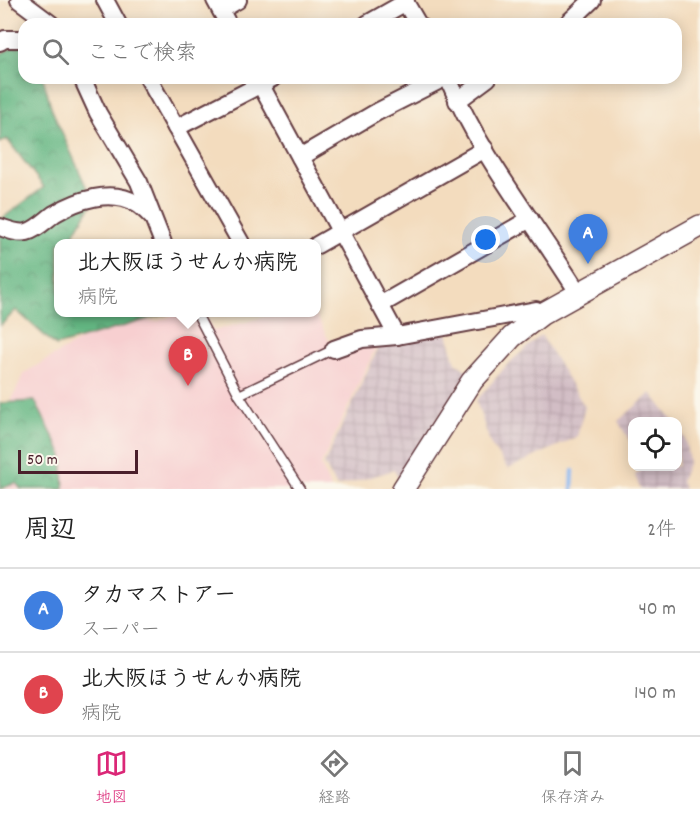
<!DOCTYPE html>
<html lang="ja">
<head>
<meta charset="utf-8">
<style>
  :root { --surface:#fff; --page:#f6f6f6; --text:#222; --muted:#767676; --line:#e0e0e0; --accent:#db2777 }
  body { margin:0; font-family:Dekko,"Klee One",sans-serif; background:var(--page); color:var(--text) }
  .controls { position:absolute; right:18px; bottom:18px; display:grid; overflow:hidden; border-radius:12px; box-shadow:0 3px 15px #0003 }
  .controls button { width:54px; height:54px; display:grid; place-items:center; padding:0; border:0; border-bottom:2px solid var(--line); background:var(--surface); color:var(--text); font:30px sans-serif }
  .scale { position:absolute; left:18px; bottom:15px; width:120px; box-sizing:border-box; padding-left:6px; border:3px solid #4a1f2b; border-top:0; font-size:16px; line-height:21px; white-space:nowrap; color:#4a1f2b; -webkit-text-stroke:4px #fbf7ec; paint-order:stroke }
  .you { position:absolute; left:486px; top:240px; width:21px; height:21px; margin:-15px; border:4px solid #fff; border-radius:50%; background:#1a73e8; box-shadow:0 0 0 9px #1a73e833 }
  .badge { display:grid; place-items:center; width:39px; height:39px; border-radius:50%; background:var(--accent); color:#fff; font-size:20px; font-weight:700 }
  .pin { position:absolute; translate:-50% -50px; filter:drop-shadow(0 2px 3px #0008) }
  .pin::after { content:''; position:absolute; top:32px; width:21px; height:18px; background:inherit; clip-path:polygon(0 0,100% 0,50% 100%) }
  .popup { position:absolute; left:54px; top:239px; width:267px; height:78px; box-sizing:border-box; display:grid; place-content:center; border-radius:12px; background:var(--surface); filter:drop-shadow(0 2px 4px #0005); font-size:20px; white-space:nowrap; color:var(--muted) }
  .popup b { font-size:22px; color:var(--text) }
  .popup::after { content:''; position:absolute; left:50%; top:100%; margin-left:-12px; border:12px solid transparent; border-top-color:var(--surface) }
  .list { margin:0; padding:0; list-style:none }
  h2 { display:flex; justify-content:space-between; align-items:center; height:78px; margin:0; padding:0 24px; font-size:26px }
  h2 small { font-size:20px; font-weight:400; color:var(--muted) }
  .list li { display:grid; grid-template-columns:39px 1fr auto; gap:18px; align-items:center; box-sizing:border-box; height:84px; padding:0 24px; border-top:2px solid var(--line) }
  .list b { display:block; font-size:22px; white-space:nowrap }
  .list p { margin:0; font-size:20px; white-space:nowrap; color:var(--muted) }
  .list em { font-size:20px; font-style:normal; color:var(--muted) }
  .icon { flex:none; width:33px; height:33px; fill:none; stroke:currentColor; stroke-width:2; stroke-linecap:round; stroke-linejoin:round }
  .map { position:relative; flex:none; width:700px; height:489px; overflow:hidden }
  .search { position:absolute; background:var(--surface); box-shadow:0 3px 15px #0003; left:18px; right:18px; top:18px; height:66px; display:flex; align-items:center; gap:15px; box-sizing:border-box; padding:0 21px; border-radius:18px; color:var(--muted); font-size:22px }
  .sheet { height:246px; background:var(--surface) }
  nav { display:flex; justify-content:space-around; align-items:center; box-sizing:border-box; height:84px; border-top:2px solid var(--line); background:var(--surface); font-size:16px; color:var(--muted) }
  nav a { display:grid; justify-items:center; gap:3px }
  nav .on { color:var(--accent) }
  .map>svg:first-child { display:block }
  .built { fill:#f7cfd0 }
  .industrial { fill:url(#industrial-grid) }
  .forest { fill:url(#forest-crowns); stroke:#576a56; stroke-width:1.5 }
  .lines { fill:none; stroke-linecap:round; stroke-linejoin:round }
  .stream { stroke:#84b4ef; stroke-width:4.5 }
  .service-casing { stroke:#633b41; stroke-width:11 }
  .minor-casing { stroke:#633b41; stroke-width:20 }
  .tertiary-casing { stroke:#633b41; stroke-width:24 }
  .service { stroke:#fff; stroke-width:8 }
  .minor { stroke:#fff; stroke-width:16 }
  .tertiary { stroke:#fff; stroke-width:21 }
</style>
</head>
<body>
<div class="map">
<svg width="700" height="489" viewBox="0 0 700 489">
  <defs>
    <pattern id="industrial-grid" width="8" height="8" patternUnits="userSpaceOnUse" patternTransform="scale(1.5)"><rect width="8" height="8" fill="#d2bdc5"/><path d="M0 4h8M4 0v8" fill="none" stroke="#b6a2a9"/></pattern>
    <pattern id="forest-crowns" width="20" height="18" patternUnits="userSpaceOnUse" patternTransform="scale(1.5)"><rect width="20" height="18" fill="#64b682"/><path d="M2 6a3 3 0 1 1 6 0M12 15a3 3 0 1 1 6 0" fill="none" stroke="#54936b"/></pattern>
  </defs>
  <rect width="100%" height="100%" fill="#fbf7ec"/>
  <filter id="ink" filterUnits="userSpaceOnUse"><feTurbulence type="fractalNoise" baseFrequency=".0167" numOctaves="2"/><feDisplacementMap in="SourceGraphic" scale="12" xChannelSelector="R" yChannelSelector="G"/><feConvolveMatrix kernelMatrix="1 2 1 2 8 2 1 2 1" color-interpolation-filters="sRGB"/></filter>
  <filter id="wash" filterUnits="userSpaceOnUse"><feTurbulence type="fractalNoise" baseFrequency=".008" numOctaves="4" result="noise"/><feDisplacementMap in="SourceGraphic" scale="24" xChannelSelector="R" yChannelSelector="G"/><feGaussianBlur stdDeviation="1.35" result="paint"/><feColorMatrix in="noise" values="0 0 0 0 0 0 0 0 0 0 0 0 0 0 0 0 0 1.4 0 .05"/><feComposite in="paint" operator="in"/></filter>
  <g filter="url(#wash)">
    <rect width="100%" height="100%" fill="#f3dcbe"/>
    <path class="built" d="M 180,313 L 203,313 L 213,331 L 278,313 L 315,313 L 336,354 L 377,345 L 321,465 L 331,489 L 4,489 L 12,399 L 24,373 L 115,320 L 157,321 Z"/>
    <g class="industrial">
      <path d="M 447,333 L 456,363 L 469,372 L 399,478 L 394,470 L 337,487 L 324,464 L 380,344 Z"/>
      <path d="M 541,335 L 585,407 L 577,437 L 508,469 L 491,445 L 476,401 L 507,365 Z"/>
      <path d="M 651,393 L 673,421 L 632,422 L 632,445 L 618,421 Z"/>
      <path d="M 678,428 L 685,439 L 689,461 L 681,481 L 684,489 L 640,489 L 635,475 L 645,467 L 678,466 Z"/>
    </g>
    <g class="forest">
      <path d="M 24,45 L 24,78 L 43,78 L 52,110 L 93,202 L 69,242 L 71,243 L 59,243 L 59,312 L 169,313 L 56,346 L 16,310 L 0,326 L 0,220 L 44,187 L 7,139 L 0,143 L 0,54 L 12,48 Z"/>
      <path d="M 35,401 L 62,454 L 64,489 L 21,489 L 16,483 L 0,489 L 0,403 Z"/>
    </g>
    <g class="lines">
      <path class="stream" d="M 572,489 L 573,471"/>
    </g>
  </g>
  <g filter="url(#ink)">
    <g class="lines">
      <defs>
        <g id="service">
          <path d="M 196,312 L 239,395 L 300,489"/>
          <path d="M 239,395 L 334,349"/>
        </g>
        <g id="minor">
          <path d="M 19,0 L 51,24"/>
          <path d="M 105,0 L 118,24"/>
          <path d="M 215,0 L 228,24"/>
          <path d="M 404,0 L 418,24"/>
          <path d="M 221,10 L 238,0"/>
          <path d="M 367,24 L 406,2"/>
          <path d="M 567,24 L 592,0"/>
          <path d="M 0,42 L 5,39 L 24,39"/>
          <path d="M 82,78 L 98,113 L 139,182 L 163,243"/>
          <path d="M 148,78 L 241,243"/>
          <path d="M 257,78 L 397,336"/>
          <path d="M 448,78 C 480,156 535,223 579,294"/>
          <path d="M 457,101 L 488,78"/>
          <path d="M 176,128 L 273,78"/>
          <path d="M 300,157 L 377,112 L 444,78"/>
          <path d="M 0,227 C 9,230 18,234 27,232 C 36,230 46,220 54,214 C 77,200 112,188 137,204 C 142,207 147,212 151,216"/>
          <path d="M 317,245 L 485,149"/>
          <path d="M 380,305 L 530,219"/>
          <path d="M 334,349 L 362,339 L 397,336 L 536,310 L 542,314"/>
        </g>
        <path id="tertiary" d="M 403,489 L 472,381 L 512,337 L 542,314 L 700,226"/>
      </defs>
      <use href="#service" class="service-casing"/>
      <use href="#minor" class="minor-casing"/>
      <use href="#tertiary" class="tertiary-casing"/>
      <use href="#service" class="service"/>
      <use href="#minor" class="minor"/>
      <use href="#tertiary" class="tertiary"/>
    </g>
  </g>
</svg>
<div class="controls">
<button><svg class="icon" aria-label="locate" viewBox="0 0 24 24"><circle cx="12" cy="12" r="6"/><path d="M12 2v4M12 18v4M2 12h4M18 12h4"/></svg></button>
</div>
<div class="scale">50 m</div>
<div class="you"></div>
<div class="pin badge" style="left:588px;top:264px;background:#3f7fe0">A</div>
<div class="pin badge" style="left:188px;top:386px;background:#e0444e">B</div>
<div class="popup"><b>北大阪ほうせんか病院</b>病院</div>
<div class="search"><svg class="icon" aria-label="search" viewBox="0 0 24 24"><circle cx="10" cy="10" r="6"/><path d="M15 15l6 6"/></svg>ここで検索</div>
</div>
<section class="sheet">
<h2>周辺<small>2件</small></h2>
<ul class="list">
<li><span class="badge" style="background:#3f7fe0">A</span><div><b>タカマストアー</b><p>スーパー</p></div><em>40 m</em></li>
<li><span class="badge" style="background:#e0444e">B</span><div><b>北大阪ほうせんか病院</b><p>病院</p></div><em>140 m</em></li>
</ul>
</section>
<nav>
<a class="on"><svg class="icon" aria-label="map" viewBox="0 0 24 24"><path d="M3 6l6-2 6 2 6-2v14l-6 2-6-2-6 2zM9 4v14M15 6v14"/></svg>地図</a>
<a><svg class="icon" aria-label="directions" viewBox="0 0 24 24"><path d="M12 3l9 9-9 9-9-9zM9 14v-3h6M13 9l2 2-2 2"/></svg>経路</a>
<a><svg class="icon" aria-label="saved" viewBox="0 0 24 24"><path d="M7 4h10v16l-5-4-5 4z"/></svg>保存済み</a>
</nav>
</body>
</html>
